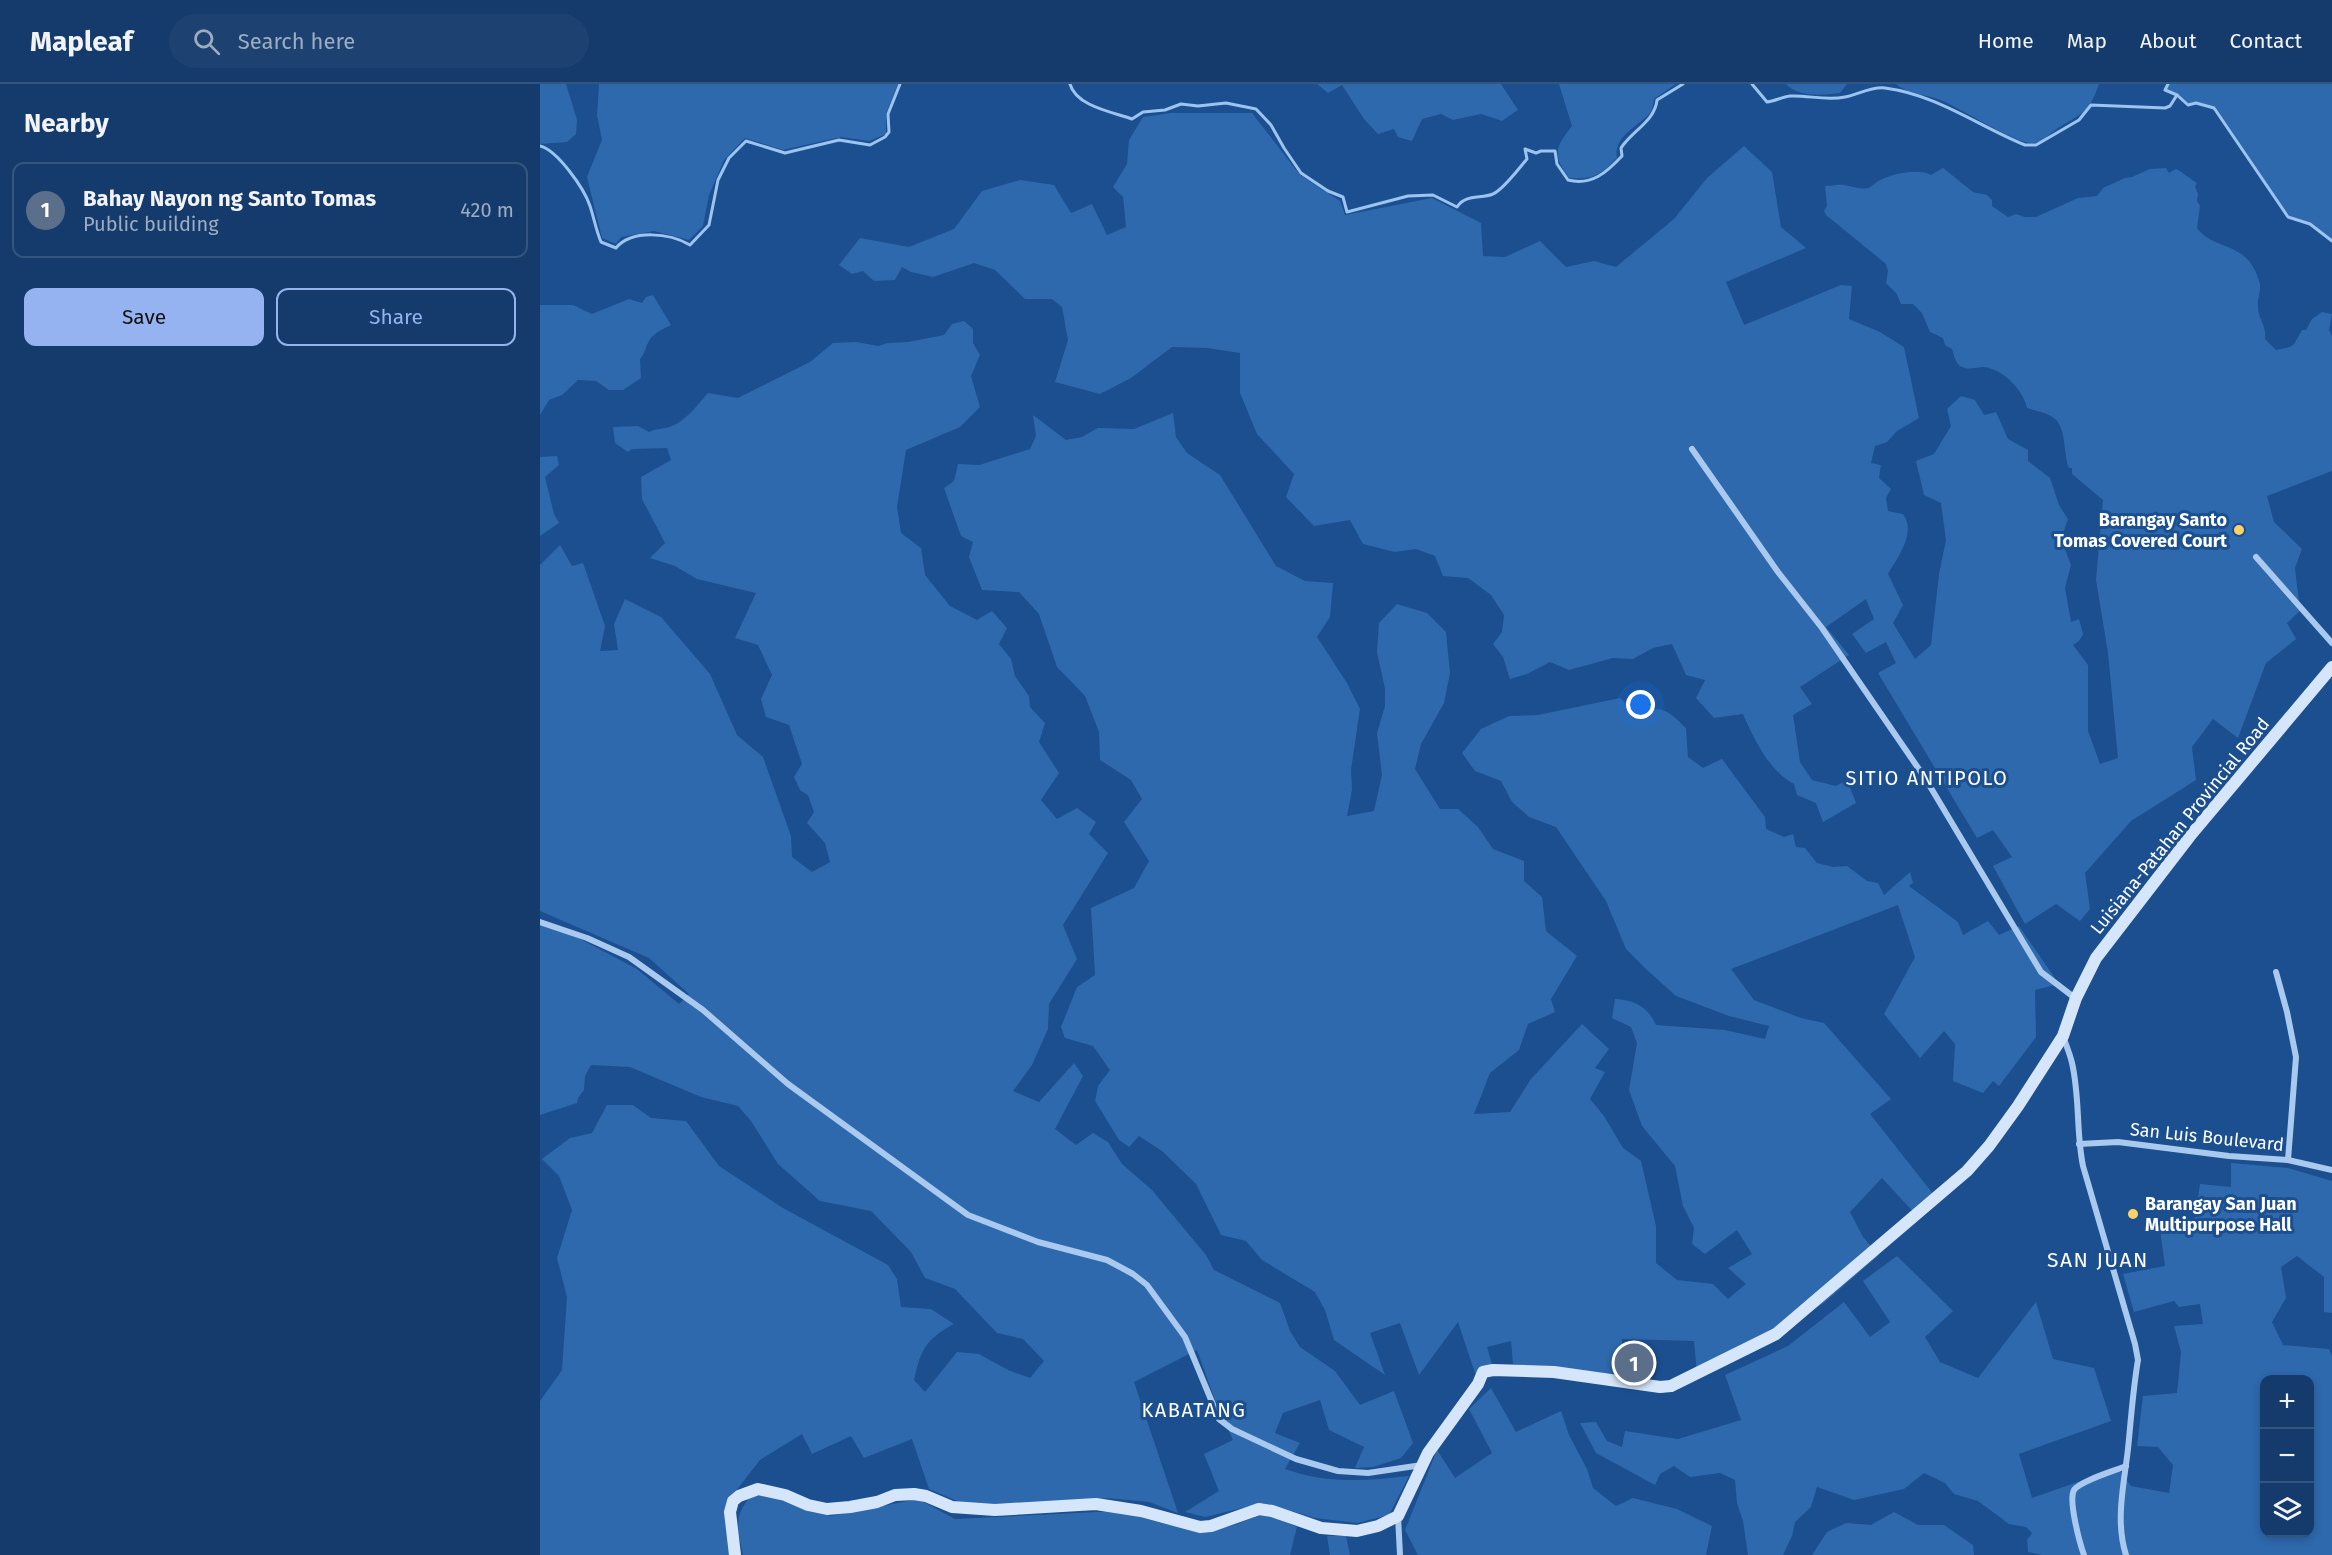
<!DOCTYPE html>
<html lang="en">
<head>
<meta charset="utf-8">
<style>
  :root { --surface:#143b6b; --page:#1d4271; --text:#f1f3f6; --muted:#9dadc1; --line:#33557e; --accent:#95b2f1 }
  body { margin:0; font-family:"Fira Sans",sans-serif; background:var(--page); color:var(--text) }
  .controls { position:absolute; right:18px; bottom:18px; display:grid; overflow:hidden; border-radius:12px; box-shadow:0 3px 9px #0003 }
  .controls button { width:54px; height:54px; display:grid; place-items:center; padding:0; border:0; border-bottom:2px solid var(--line); background:var(--surface); color:var(--text); font:30px sans-serif }
  .you { position:absolute; left:1101px; top:621px; width:21px; height:21px; margin:-15px; border:4px solid #fff; border-radius:50%; background:#1a73e8; box-shadow:0 0 0 9px #1a73e833 }
  .badge { display:grid; place-items:center; width:39px; height:39px; border-radius:50%; background:var(--accent); color:#fff; font-size:20px; font-weight:700 }
  .pin { position:absolute; translate:-50% -50%; border:3px solid #fff; box-shadow:0 2px 6px #0006 }
  .list { margin:0; padding:0; list-style:none }
  h2 { display:flex; justify-content:space-between; align-items:center; height:78px; margin:0; padding:0 24px; font-size:26px }
  h2 small { font-size:20px; font-weight:400; color:var(--muted) }
  .list li { display:grid; grid-template-columns:39px 1fr auto; gap:18px; align-items:center; box-sizing:border-box; height:96px; margin:0 12px 12px; padding:0 12px; border:2px solid var(--line); border-radius:12px }
  .list b { display:block; font-size:22px; white-space:nowrap }
  .list p { margin:0; font-size:20px; white-space:nowrap; color:var(--muted) }
  .list em { font-size:20px; font-style:normal; color:var(--muted) }
  .actions { display:flex; gap:12px; padding:18px 24px }
  .actions a { flex:1; padding:14px 0; border:2px solid var(--accent); border-radius:12px; text-align:center; font-size:21px; color:var(--accent) }
  .actions .main { background:var(--accent); color:#111 }
  .icon { flex:none; width:33px; height:33px; fill:none; stroke:currentColor; stroke-width:2; stroke-linecap:round; stroke-linejoin:round }
  .map { position:relative; flex:none; width:1792px; height:1471px; overflow:hidden }
  header { display:flex; align-items:center; gap:36px; box-sizing:border-box; height:84px; padding:0 30px; background:var(--surface); border-bottom:2px solid var(--line) }
  header strong { font-size:28px }
  nav { display:flex; gap:33px; margin-inline-start:auto; font-size:21px }
  .search { width:420px; height:54px; background:var(--page); display:flex; align-items:center; gap:15px; box-sizing:border-box; padding:0 21px; border-radius:33px; color:var(--muted); font-size:22px }
  main { display:flex }
  aside { flex:1; background:var(--surface) }
  .map>svg:first-child { display:block }
  .green { fill:#2e69ad; fill-rule:evenodd }
  .lines { fill:none; stroke-linecap:round; stroke-linejoin:round }
  .stream { stroke:#9cc4f0; stroke-width:3 }
  .street { stroke:#a9c9ee; stroke-width:6 }
  .secondary { stroke:#d6e6fa; stroke-width:12 }
  .poi-dot { fill:#ffd166; stroke:#1b4f8f; stroke-width:2 }
  .labels { text-anchor:middle; dominant-baseline:central; stroke-width:6; stroke-linejoin:round; paint-order:stroke }
  .poi-label { font-size:18px; font-weight:bold; fill:#fff; stroke:#1b4f8f; text-anchor:end }
  .street-label { font-size:18px; fill:#fff; stroke:#1b4f8f }
  .neighbourhood-label { font-size:20px; letter-spacing:1.5px; fill:#fff; stroke:#1b4f8f }
  .quarter-label { font-size:21px; letter-spacing:1.5px; fill:#fff; stroke:#1b4f8f }
</style>
</head>
<body>
<header>
<strong>Mapleaf</strong>
<div class="search"><svg class="icon" aria-label="search" viewBox="0 0 24 24"><circle cx="10" cy="10" r="6"/><path d="M15 15l6 6"/></svg>Search here</div>
<nav><a>Home</a><a>Map</a><a>About</a><a>Contact</a></nav>
</header>
<main>
<aside>
<h2>Nearby<small></small></h2>
<ul class="list">
<li><span class="badge" style="background:#5c6f8a">1</span><div><b>Bahay Nayon ng Santo Tomas</b><p>Public building</p></div><em>420 m</em></li>
</ul>
<div class="actions"><a class="main">Save</a><a>Share</a></div>
</aside>
<div class="map">
<svg width="1792" height="1471" viewBox="0 0 1792 1471">
  <rect width="100%" height="100%" fill="#1b4f8f"/>
  <g class="green">
    <path d="M 0,0 L 26,0 L 37,36 L 36,50 L 27,58 L 0,60 Z"/>
    <path d="M 59,0 L 358,0 L 346,29 L 346,50 L 329,57 L 301,53 L 243,66 L 205,54 L 184,76 L 169,111 L 163,142 L 149,156 L 114,147 L 81,153 L 76,160 L 62,154 L 47,93 L 62,56 L 57,31 Z"/>
    <path d="M 777,0 L 961,0 L 978,26 L 962,37 L 941,30 L 913,36 L 901,30 L 882,35 L 872,57 L 858,53 L 854,45 L 838,50 L 824,35 L 802,1 L 788,9 Z"/>
    <path d="M 1019,0 L 1136,0 L 1114,15 C 1113,20 1113,25 1110,29 C 1098,43 1073,52 1077,74 C 1060,91 1053,96 1029,94 C 1012,70 1015,64 1032,42 Z"/>
    <path d="M 1246,0 L 1307,0 L 1300,9 C 1283,11 1259,14 1246,0 Z"/>
    <path d="M 1356,0 L 1559,0 C 1550,26 1544,29 1521,42 C 1512,47 1504,58 1494,59 C 1479,62 1420,24 1403,17 C 1387,10 1369,11 1356,0 Z"/>
    <path d="M 1628,0 L 1792,0 L 1792,157 L 1770,140 L 1748,133 L 1674,24 L 1656,19 L 1648,21 L 1637,11 L 1625,6 Z"/>
    <path d="M 631,29 L 712,29 L 760,91 L 800,117 L 805,131 L 892,114 L 941,139 L 943,172 L 965,173 L 1000,157 L 1026,183 L 1054,177 L 1076,183 L 1134,135 L 1167,94 L 1204,62 L 1232,88 L 1241,143 L 1266,164 L 1186,198 L 1204,241 L 1301,201 L 1312,202 L 1309,235 L 1340,248 L 1364,263 L 1379,334 L 1357,347 L 1347,358 L 1335,362 L 1331,379 L 1341,381 L 1339,394 L 1351,405 L 1346,414 L 1348,427 L 1363,430 C 1377,449 1357,474 1348,490 L 1363,521 L 1353,539 L 1375,575 L 1391,561 L 1399,490 L 1406,456 L 1401,419 L 1384,411 L 1376,377 L 1394,370 L 1411,342 L 1407,325 L 1421,312 L 1435,316 L 1444,331 L 1456,328 L 1468,355 L 1488,366 L 1488,377 L 1510,394 L 1519,421 L 1528,435 L 1521,455 L 1531,481 L 1525,504 L 1531,538 L 1539,535 L 1543,550 L 1539,557 L 1533,561 L 1548,581 L 1548,647 L 1560,680 L 1578,674 L 1568,569 L 1556,496 L 1563,416 L 1532,390 L 1532,384 L 1529,384 C 1523,370 1527,344 1514,334 C 1508,329 1495,327 1487,324 C 1484,307 1463,285 1444,283 C 1436,283 1429,287 1420,282 C 1415,278 1414,271 1412,265 L 1405,261 L 1403,254 L 1390,248 L 1382,229 L 1373,220 L 1361,220 L 1357,210 L 1346,199 L 1348,187 L 1346,180 L 1286,131 L 1284,127 L 1287,122 L 1285,102 C 1291,102 1298,100 1304,101 C 1312,102 1319,106 1328,104 C 1332,103 1335,98 1340,96 C 1353,90 1377,84 1391,91 L 1403,84 L 1433,108 L 1447,111 L 1452,116 L 1452,122 L 1468,133 L 1476,130 L 1485,133 L 1496,133 L 1538,114 L 1557,112 L 1563,104 L 1585,94 L 1592,93 L 1610,85 L 1626,84 L 1629,89 L 1636,85 C 1643,88 1650,95 1657,99 L 1655,103 L 1658,110 L 1657,117 L 1660,122 L 1657,144 C 1674,167 1703,156 1717,191 C 1718,195 1721,200 1720,204 C 1720,211 1717,216 1718,223 C 1718,234 1727,243 1725,255 L 1736,266 L 1750,263 L 1754,260 L 1762,246 L 1766,246 L 1772,235 L 1782,228 L 1792,230 L 1789,246 L 1792,252 L 1792,387 L 1727,412 L 1734,438 L 1762,465 L 1755,484 L 1760,527 L 1747,539 L 1756,555 L 1726,579 L 1698,654 L 1673,635 L 1652,663 L 1656,696 L 1591,737 L 1545,789 L 1550,825 L 1540,837 L 1516,820 L 1485,840 L 1453,782 L 1472,773 L 1453,746 L 1437,754 L 1338,589 L 1356,579 L 1346,558 L 1326,569 L 1312,550 L 1334,535 L 1326,515 L 1286,543 L 1309,571 L 1260,603 L 1272,620 L 1253,631 L 1260,678 L 1272,696 L 1296,702 L 1307,696 L 1316,719 L 1283,738 L 1276,719 L 1257,711 L 1254,700 C 1229,687 1214,655 1203,630 L 1174,634 L 1156,614 L 1165,596 L 1146,591 L 1132,560 L 1113,564 L 1093,575 L 1073,574 L 1029,586 L 1010,578 L 987,590 L 970,595 L 963,573 L 953,560 L 962,548 L 964,531 L 951,511 L 928,494 L 903,492 L 895,472 L 876,465 L 855,468 L 823,460 L 810,436 L 774,442 L 746,413 L 754,390 L 717,350 L 700,309 L 700,269 L 667,264 L 632,263 L 591,294 L 560,310 L 515,298 L 528,256 L 522,223 L 512,215 L 485,215 L 455,186 L 434,179 L 393,193 L 371,188 L 362,183 L 355,196 L 334,197 L 323,187 L 312,190 L 299,181 L 320,154 L 369,163 L 414,145 L 442,107 L 480,96 L 514,101 L 531,129 L 552,120 L 567,151 L 586,143 L 583,113 L 573,103 L 587,80 L 589,56 L 603,33 Z"/>
    <path d="M 113,211 L 131,241 C 121,246 111,250 107,261 C 104,268 105,269 100,275 L 101,294 L 83,306 L 69,306 L 56,297 L 38,296 L 22,311 L 9,316 L 0,331 L 0,221 L 33,221 L 52,230 L 89,215 L 102,219 L 106,213 Z"/>
    <path d="M 424,237 L 433,245 L 433,259 L 440,271 L 431,292 L 440,323 L 420,343 L 366,366 L 357,423 L 361,449 L 381,464 L 385,491 L 410,522 L 437,536 L 452,527 L 467,544 L 459,560 L 471,575 L 475,592 L 489,612 L 490,623 L 505,639 L 499,658 L 519,689 L 501,716 L 517,735 L 537,724 L 556,738 L 549,750 L 568,769 L 523,841 L 537,875 L 509,920 L 508,945 L 492,981 L 473,1007 L 499,1018 L 534,979 L 543,992 L 515,1045 L 536,1061 L 553,1049 L 568,1058 L 582,1080 L 612,1106 L 666,1171 L 674,1186 L 740,1219 L 750,1247 L 760,1263 L 795,1287 L 820,1321 L 854,1307 L 873,1359 L 861,1374 L 833,1383 L 815,1384 L 824,1363 L 789,1346 L 780,1316 L 743,1329 L 735,1349 L 760,1359 L 745,1385 C 787,1400 825,1397 869,1392 L 849,1431 L 817,1439 L 775,1434 L 723,1419 L 665,1433 L 645,1428 L 679,1407 L 664,1370 L 693,1356 L 676,1319 L 657,1266 L 594,1298 L 638,1429 L 609,1418 L 567,1414 L 460,1422 L 422,1419 L 389,1405 L 372,1355 L 324,1374 L 311,1352 L 272,1370 L 262,1350 L 220,1376 L 195,1408 L 190,1471 L 0,1471 L 0,1317 L 22,1286 L 27,1213 L 17,1174 L 32,1126 L 19,1092 L 2,1075 L 30,1054 L 52,1049 L 67,1021 L 93,1021 L 111,1034 L 146,1037 L 179,1082 L 243,1124 L 348,1181 L 357,1195 L 361,1223 L 391,1225 L 414,1240 C 386,1255 381,1265 374,1296 L 385,1308 L 417,1268 L 439,1270 L 468,1286 L 490,1294 L 504,1277 L 483,1255 L 457,1249 L 415,1205 L 385,1194 L 371,1168 L 331,1127 L 280,1117 L 238,1080 L 211,1037 L 198,1022 L 161,1013 L 90,983 L 51,981 L 45,992 L 44,1006 L 38,1014 L 37,1019 L 0,1031 L 0,837 L 14,841 L 97,885 L 139,920 L 149,910 L 109,874 L 0,827 L 0,481 L 20,461 L 32,482 L 43,479 L 65,542 L 60,567 L 78,566 L 74,540 L 85,515 L 121,533 L 170,590 L 197,651 L 223,673 L 251,752 L 252,773 L 272,788 L 290,778 L 285,759 L 267,739 L 274,728 L 268,711 L 260,706 L 254,693 L 262,680 L 249,641 L 226,633 L 221,615 L 232,591 L 218,561 L 195,554 L 216,509 L 157,495 L 135,482 L 110,474 L 125,459 L 102,415 L 101,393 L 131,376 L 127,364 L 92,365 L 88,368 L 75,359 L 73,343 L 98,342 L 109,348 C 117,344 125,345 132,342 C 147,336 158,320 168,309 L 198,314 L 270,278 L 293,259 L 316,258 L 338,262 L 348,259 L 368,258 L 404,251 L 412,240 Z"/>
    <path d="M 633,329 L 636,353 L 647,369 L 680,391 L 736,482 L 765,497 L 793,499 L 790,533 L 777,553 L 807,599 L 820,625 L 811,686 L 812,706 L 807,732 L 834,727 L 842,691 L 837,649 L 845,622 L 845,605 L 837,568 L 839,539 L 857,520 L 887,529 L 906,548 L 910,589 L 904,619 L 881,660 L 875,685 L 900,725 L 918,725 L 938,743 L 953,765 L 984,777 L 984,797 L 1002,813 L 1006,847 L 1037,872 L 1011,915 L 1015,928 L 988,940 L 979,966 L 950,989 L 934,1030 L 970,1028 L 991,995 L 1042,940 L 1069,965 L 1055,984 L 1065,988 L 1050,1015 L 1064,1032 L 1083,1064 L 1101,1077 L 1116,1142 L 1116,1179 L 1137,1196 L 1173,1200 L 1188,1215 L 1206,1200 L 1188,1184 L 1212,1170 L 1197,1146 L 1165,1170 L 1152,1160 L 1154,1144 L 1143,1122 L 1135,1082 L 1102,1042 L 1089,1006 L 1097,959 L 1091,943 L 1072,934 L 1075,915 C 1095,916 1108,923 1116,941 L 1185,946 L 1225,955 L 1229,942 L 1189,932 L 1136,912 L 1107,886 L 1086,865 L 1066,817 L 1016,743 L 989,733 L 972,718 L 961,697 L 935,687 L 922,669 L 941,645 L 969,632 L 998,631 L 1080,614 L 1095,628 C 1124,623 1124,623 1146,644 L 1148,673 L 1163,684 L 1182,675 L 1225,733 L 1226,745 L 1244,753 L 1253,750 L 1256,763 L 1265,764 L 1277,779 L 1293,783 L 1307,782 L 1327,797 L 1338,799 L 1344,811 L 1370,788 L 1373,799 L 1369,802 L 1418,838 L 1423,851 L 1448,837 L 1459,851 L 1479,842 L 1519,900 L 1495,906 L 1496,953 L 1459,1002 L 1453,997 L 1443,1009 L 1413,997 L 1415,960 L 1404,947 L 1380,974 L 1344,930 L 1375,873 L 1358,821 L 1191,885 L 1214,916 L 1261,934 L 1284,939 L 1351,1015 L 1330,1030 L 1398,1116 L 1378,1133 L 1342,1094 L 1310,1128 L 1323,1153 L 1339,1171 L 1285,1218 L 1232,1254 L 1157,1290 L 1154,1257 L 1082,1255 L 1082,1292 L 973,1280 L 971,1257 L 947,1263 L 953,1284 L 937,1295 L 918,1238 L 879,1291 L 860,1239 L 830,1249 L 845,1291 L 794,1256 L 785,1226 L 775,1208 L 722,1176 L 706,1157 L 681,1151 L 656,1100 L 622,1067 L 599,1052 L 589,1063 L 579,1056 L 555,1017 L 558,1002 L 570,986 L 553,962 L 525,954 L 521,943 L 537,903 L 555,891 L 551,824 L 594,804 L 609,777 L 584,738 L 602,715 L 591,696 L 560,676 L 559,648 L 545,612 L 517,583 L 499,530 L 479,508 L 442,506 L 429,473 L 433,458 L 421,452 L 404,404 L 414,397 L 418,380 L 439,381 L 490,365 L 496,352 L 493,331 L 526,356 L 542,353 L 558,344 L 594,345 Z"/>
    <path d="M 17,372 L 19,381 L 5,393 L 14,430 L 19,439 L 0,452 L 0,373 Z"/>
    <path d="M 1691,1079 L 1748,1084 L 1792,1097 L 1792,1229 L 1784,1228 L 1784,1193 L 1757,1172 L 1741,1183 L 1746,1214 L 1732,1238 L 1743,1261 L 1789,1265 L 1792,1272 L 1792,1471 L 1502,1471 L 1488,1468 L 1487,1456 L 1492,1449 L 1486,1443 L 1469,1440 L 1438,1417 L 1414,1410 L 1405,1399 L 1384,1389 L 1364,1405 L 1314,1416 L 1277,1403 L 1271,1423 L 1255,1438 L 1252,1452 L 1243,1471 L 1208,1471 L 1203,1437 L 1197,1419 L 1195,1396 L 1180,1389 L 1150,1393 L 1134,1382 L 1120,1390 L 1115,1401 L 1056,1369 L 1040,1339 L 1056,1338 L 1067,1357 L 1082,1363 L 1085,1347 L 1138,1355 L 1201,1336 L 1185,1291 L 1248,1262 L 1304,1218 L 1330,1253 L 1350,1238 L 1323,1197 L 1357,1172 L 1413,1227 L 1385,1253 L 1400,1278 L 1438,1294 L 1496,1218 L 1513,1275 L 1554,1284 L 1571,1337 L 1479,1370 L 1492,1414 L 1578,1384 L 1591,1402 L 1629,1409 L 1633,1381 L 1618,1363 L 1597,1362 L 1603,1312 L 1637,1309 L 1641,1268 L 1634,1242 L 1663,1240 L 1660,1220 L 1639,1223 L 1634,1217 L 1594,1228 L 1583,1190 L 1625,1182 L 1619,1138 L 1655,1134 L 1660,1100 L 1691,1103 ZM 1724,1296 L 1770,1296 L 1770,1448 L 1724,1448 Z"/>
    <path d="M 951,1304 L 976,1348 L 1021,1327 L 1029,1351 L 1047,1385 L 1053,1404 L 1076,1422 L 1093,1414 L 1137,1425 L 1172,1442 L 1166,1471 L 878,1471 L 865,1446 L 897,1366 L 915,1394 L 952,1369 L 929,1325 Z"/>
    <path d="M 212,1411 L 229,1411 L 258,1423 L 291,1432 L 378,1415 L 415,1435 L 578,1427 L 621,1439 L 664,1448 L 694,1441 L 721,1431 L 738,1435 L 757,1443 L 750,1471 L 203,1471 C 198,1444 192,1433 212,1411 Z"/>
    <path d="M 1354,1428 L 1378,1441 L 1404,1441 L 1433,1461 L 1434,1471 L 1272,1471 L 1287,1448 L 1306,1439 L 1331,1441 Z"/>
    <path d="M 787,1452 L 806,1452 L 810,1471 L 790,1471 Z"/>
  </g>
  <g class="lines">
    <g class="stream">
      <path d="M 530,0 C 536,22 572,28 592,35 L 603,28 L 625,26 L 641,20 L 658,22 L 686,19 L 716,25 L 731,41 L 744,64 L 761,89 L 788,107 L 803,113 L 807,128 L 868,112 L 893,111 L 917,123 C 925,110 941,115 953,110 C 964,105 979,84 987,75 L 985,65 L 996,69 L 1001,67 L 1015,67 L 1017,80 L 1028,96 C 1052,102 1067,88 1082,72 L 1081,64 C 1092,47 1115,37 1117,16 L 1143,0"/>
      <path d="M 1212,0 L 1227,18 C 1235,17 1242,13 1250,12 C 1268,11 1286,17 1305,13 C 1317,11 1332,2 1345,4 C 1398,11 1438,42 1485,61 L 1496,61 L 1539,36 L 1551,21 L 1625,24 L 1630,22 L 1637,11"/>
      <path d="M 1628,0 L 1625,6 L 1637,11 L 1648,21 L 1656,19 L 1674,24 L 1748,133 L 1770,140 L 1792,157"/>
      <path d="M 0,62 C 17,66 44,104 50,122 C 54,134 56,146 61,158 L 76,164 C 92,145 130,149 150,161 L 169,141 L 178,96 L 189,74 L 206,57 L 245,69 L 299,56 L 330,61 L 345,53 L 349,48 L 348,30 L 360,0"/>
    </g>
    <g class="street">
      <path d="M 1152,365 L 1238,488 L 1282,544 L 1385,694 L 1501,888 L 1535,914"/>
      <path d="M 1716,473 L 1792,559"/>
      <path d="M 0,838 L 47,854 L 89,873 L 163,926 L 248,1000 L 428,1131 L 498,1158 L 567,1176 L 593,1190 L 607,1201 L 645,1253 L 679,1335 L 692,1345 L 756,1375 L 798,1387 L 828,1389 L 882,1381"/>
      <path d="M 1736,888 L 1747,928 L 1756,973 L 1748,1076"/>
      <path d="M 1523,952 C 1526,961 1530,970 1532,979 C 1540,1013 1536,1048 1543,1082 L 1595,1260 L 1598,1276 C 1593,1305 1591,1335 1588,1365 C 1584,1400 1575,1437 1586,1471"/>
      <path d="M 1539,1060 L 1578,1058 L 1689,1072 L 1748,1076 L 1792,1086"/>
      <path d="M 858,1432 L 860,1471"/>
      <path d="M 1544,1471 C 1540,1460 1528,1416 1534,1406 C 1540,1397 1574,1387 1586,1382"/>
    </g>
    <path class="secondary" d="M 195,1471 L 190,1428 L 193,1417 L 199,1412 L 218,1405 L 245,1411 L 268,1421 L 287,1425 L 310,1423 L 337,1418 L 355,1411 L 374,1410 L 386,1412 L 412,1423 L 455,1426 L 556,1420 L 601,1427 L 660,1443 L 671,1442 L 719,1425 L 732,1427 L 781,1444 L 817,1447 L 838,1442 L 858,1432 L 888,1369 L 938,1300 L 943,1288 L 953,1286 L 1014,1288 L 1120,1303 L 1131,1302 L 1236,1250 L 1427,1087 L 1449,1062 L 1478,1022 L 1523,952 L 1536,914 L 1556,874 L 1650,752 L 1792,583"/>
  </g>
  <g class="poi-dot">
    <circle cx="1699" cy="446" r="6"/>
    <circle cx="1593" cy="1130" r="6"/>
  </g>
  <g class="labels">
    <g class="poi-label">
      <text x="1687" y="436">Barangay Santo<tspan x="1687" dy="21">Tomas Covered Court</tspan></text>
      <text x="1605" y="1120" text-anchor="start">Barangay San Juan<tspan x="1605" dy="21">Multipurpose Hall</tspan></text>
    </g>
    <g class="street-label">
      <text transform="translate(1640 742) rotate(-51)">Luisiana-Patahan Provincial Road</text>
      <text transform="translate(1667 1053) rotate(6)">San Luis Boulevard</text>
    </g>
    <g class="neighbourhood-label">
      <text x="1387" y="694">SITIO ANTIPOLO</text>
      <text x="654" y="1326">KABATANG</text>
    </g>
    <g class="quarter-label">
      <text x="1558" y="1176">SAN JUAN</text>
    </g>
  </g>
</svg>
<div class="controls">
<button>+</button>
<button>−</button>
<button><svg class="icon" aria-label="layers" viewBox="0 0 24 24"><path d="M12 4l9 5-9 5-9-5zM3 14l9 5 9-5"/></svg></button>
</div>
<div class="you"></div>
<div class="pin badge" style="left:1094px;top:1279px;background:#5c6f8a">1</div>
</div>
</main>
</body>
</html>
